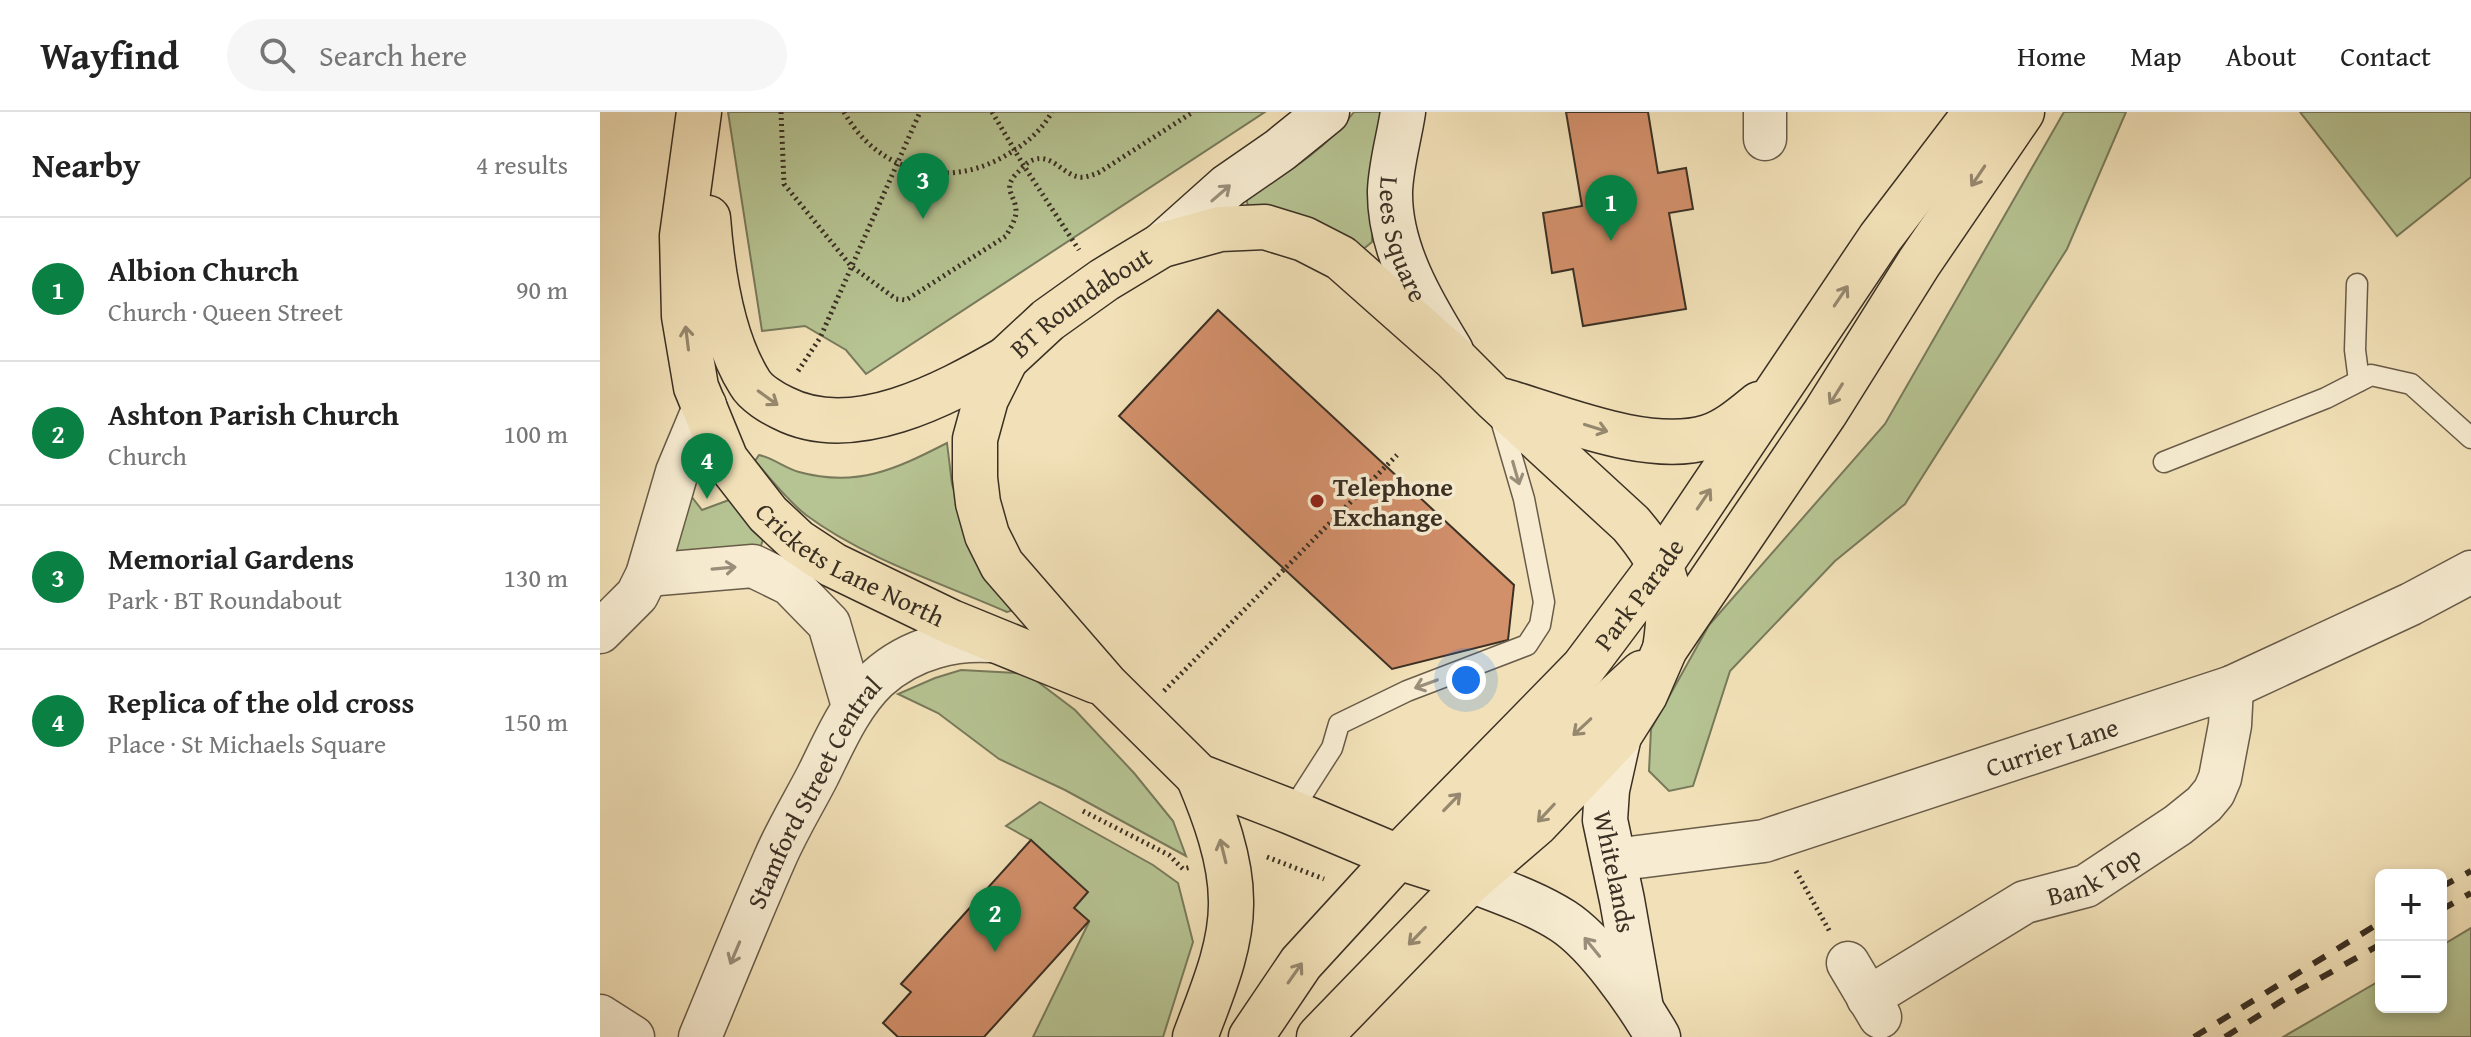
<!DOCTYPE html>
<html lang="en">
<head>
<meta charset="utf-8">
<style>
  :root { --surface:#fff; --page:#f6f6f6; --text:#222; --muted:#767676; --line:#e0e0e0; --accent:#0b8043 }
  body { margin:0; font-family:"Gentium Book Plus",serif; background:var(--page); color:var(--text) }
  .controls { position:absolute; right:24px; bottom:24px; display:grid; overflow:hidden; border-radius:12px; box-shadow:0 4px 12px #0003 }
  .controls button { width:72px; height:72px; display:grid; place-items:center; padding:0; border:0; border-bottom:2px solid var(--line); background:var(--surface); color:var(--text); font:40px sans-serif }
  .you { position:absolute; left:866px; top:568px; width:28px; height:28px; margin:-20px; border:6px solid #fff; border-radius:50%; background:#1a73e8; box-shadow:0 0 0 12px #1a73e833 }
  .badge { display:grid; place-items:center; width:52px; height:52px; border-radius:50%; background:var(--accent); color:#fff; font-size:26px; font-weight:700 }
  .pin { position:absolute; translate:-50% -66px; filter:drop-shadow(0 2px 4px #0008) }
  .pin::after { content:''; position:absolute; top:42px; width:28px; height:24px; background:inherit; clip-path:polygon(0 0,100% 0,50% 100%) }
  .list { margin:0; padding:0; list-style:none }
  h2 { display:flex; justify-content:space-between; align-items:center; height:104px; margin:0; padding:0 32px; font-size:34px }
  h2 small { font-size:26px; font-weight:400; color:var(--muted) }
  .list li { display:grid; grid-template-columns:52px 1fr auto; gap:24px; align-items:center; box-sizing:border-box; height:144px; padding:0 32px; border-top:2px solid var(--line) }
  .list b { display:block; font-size:30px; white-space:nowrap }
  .list p { margin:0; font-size:26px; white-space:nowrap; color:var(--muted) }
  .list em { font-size:26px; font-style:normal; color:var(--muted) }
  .icon { flex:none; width:44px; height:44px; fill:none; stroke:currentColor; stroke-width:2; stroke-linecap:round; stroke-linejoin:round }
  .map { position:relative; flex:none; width:1871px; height:925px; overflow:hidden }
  header { display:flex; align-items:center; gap:48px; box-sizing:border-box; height:112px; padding:0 40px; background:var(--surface); border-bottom:2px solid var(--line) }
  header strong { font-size:38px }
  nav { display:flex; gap:44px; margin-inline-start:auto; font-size:28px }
  .search { width:560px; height:72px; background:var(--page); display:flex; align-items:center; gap:20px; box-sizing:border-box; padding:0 28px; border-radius:44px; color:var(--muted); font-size:30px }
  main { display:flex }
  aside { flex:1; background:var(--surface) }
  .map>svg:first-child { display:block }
  .green { fill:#b6c392; stroke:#787a5b; stroke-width:2 }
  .building { fill:#d18f6a; stroke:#3b3024; stroke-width:2 }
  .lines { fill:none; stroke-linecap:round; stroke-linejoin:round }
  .lane-casing { stroke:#695c49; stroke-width:23 }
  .street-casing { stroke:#695c49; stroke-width:45 }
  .secondary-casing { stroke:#3b3024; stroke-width:47 }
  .highway-casing { stroke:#3b3024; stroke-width:47 }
  .path { stroke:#3b3024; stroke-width:5; stroke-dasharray:2 4; stroke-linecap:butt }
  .lane { stroke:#f7ecd1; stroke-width:20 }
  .street { stroke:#f7ecd1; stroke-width:42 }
  .secondary { stroke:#f7ecd1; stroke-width:44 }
  .highway { stroke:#f2e1b8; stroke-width:44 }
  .rail { stroke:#3b3024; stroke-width:6; stroke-dasharray:14 14; stroke-linecap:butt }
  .oneway { stroke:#96886e }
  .oneway2 { stroke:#998e7a }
  .poi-dot { fill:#8f2418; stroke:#f7ecd1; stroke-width:3 }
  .labels { text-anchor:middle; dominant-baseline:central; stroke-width:7; stroke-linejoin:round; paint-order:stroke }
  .street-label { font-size:26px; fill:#3b3024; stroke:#f7ecd1 }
  .poi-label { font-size:26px; font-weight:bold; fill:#3b3024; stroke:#f7ecd1; text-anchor:start }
</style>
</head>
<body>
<header>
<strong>Wayfind</strong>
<div class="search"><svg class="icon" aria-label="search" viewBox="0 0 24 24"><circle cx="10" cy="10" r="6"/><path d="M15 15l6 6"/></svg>Search here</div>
<nav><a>Home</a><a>Map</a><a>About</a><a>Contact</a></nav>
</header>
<main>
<aside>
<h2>Nearby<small>4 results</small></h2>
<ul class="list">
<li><span class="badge">1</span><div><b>Albion Church</b><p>Church · Queen Street</p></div><em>90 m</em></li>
<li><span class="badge">2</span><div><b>Ashton Parish Church</b><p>Church</p></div><em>100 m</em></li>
<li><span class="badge">3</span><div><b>Memorial Gardens</b><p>Park · BT Roundabout</p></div><em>130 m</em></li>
<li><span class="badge">4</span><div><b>Replica of the old cross</b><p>Place · St Michaels Square</p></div><em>150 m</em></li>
</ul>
</aside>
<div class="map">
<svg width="1871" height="925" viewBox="0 0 1871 925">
  <rect width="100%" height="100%" fill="#f2e1b8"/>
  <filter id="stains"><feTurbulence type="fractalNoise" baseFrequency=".0025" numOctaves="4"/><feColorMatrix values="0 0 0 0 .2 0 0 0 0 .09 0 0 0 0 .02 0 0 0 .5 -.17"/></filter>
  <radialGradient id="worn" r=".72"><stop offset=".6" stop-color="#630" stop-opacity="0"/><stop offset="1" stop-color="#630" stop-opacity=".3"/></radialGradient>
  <g class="green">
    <path d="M 128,0 L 665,0 L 266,262 L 246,238 L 205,214 L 162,219 Z"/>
    <path d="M 754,0 L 781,0 L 770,71 L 773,97 L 772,130 L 762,138 L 649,98 L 646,86 C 686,61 726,38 754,0 Z"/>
    <path d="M 1464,0 L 1526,0 L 1467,137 L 1305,392 L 1235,449 L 1130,559 L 1093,674 L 1069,679 L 1049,659 L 1051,617 L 1109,513 L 1285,312 Z"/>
    <path d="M 1700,0 L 1871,0 L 1871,65 L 1797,124 Z"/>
    <path d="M 347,331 L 352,372 L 366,414 L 414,498 L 407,500 C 341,471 264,446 206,403 C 187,388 171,367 155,349 L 159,343 C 173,346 185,356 199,360 C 257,376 296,357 347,331 Z"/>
    <path d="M 91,384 L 102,398 L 129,388 L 164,425 L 159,439 L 72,442 Z"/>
    <path d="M 361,558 L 417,561 L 434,567 L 475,598 L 534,661 L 573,709 L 586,744 L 465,678 L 399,647 L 338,601 L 298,582 L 335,566 Z"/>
    <path d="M 440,690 L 553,753 L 578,771 L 593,830 L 563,925 L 433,925 L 489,810 L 474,796 L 431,728 L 406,714 Z"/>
    <path d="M 1871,816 L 1871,925 L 1683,925 L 1781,868 L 1781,895 L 1841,895 L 1841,834 Z"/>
  </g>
  <g class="building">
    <path d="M 966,0 L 1048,0 L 1058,61 L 1086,56 L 1093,97 L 1069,101 L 1086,197 L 983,214 L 973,157 L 952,161 L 943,101 L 982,94 Z"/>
    <path d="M 618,198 L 914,473 L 908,528 L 792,557 L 519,304 Z"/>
    <path d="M 431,728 L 488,780 L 474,796 L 489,809 L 384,925 L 298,925 L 283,911 L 311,880 L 301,872 Z"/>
  </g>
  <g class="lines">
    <defs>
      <g id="lane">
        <path d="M 1757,172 L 1755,238 L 1759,269"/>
        <path d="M 1564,350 L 1726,286 L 1771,263 L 1811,272 L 1871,326"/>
        <path d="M 691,700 L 732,636 L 739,612 L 807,579 L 927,533 L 940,513 L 944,490 L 924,387 L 899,301"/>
      </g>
      <g id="street">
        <path d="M 1165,0 L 1165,27"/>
        <path d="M 47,463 L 153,454 L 190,472 L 229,512 L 253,594"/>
        <path d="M 0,520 L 37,483 L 47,463 L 77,360 L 105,293"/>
        <path id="s1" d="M 1014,748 L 1164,729 L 1632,575 L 1811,492 L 1871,460"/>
        <path d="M 1248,851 L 1280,905"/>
        <path id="s2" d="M 1268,886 L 1425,790 L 1486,774 L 1578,713 L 1604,692 L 1614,680 L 1620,666 L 1630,613 L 1632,575"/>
        <path d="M 0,904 L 33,925"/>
        <path id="s3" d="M 100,925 C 125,865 149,805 175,746 C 187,718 203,692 217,665 C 234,631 249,594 277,567 C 311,536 356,525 401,530"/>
      </g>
      <g id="secondary">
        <path id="s4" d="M 803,0 C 799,26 791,53 790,79 C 789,137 822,192 851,239"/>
        <path d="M 562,133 L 628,74 L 680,38 L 727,0"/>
        <path id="s5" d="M 1019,624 L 1007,678 L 1005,708 L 1022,788 L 1041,896"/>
        <path d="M 871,768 C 902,780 935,791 963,809 C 997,831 1037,889 1058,925"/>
      </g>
      <g id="highway">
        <path id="s6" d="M 99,0 L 82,124 L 84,204 L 96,275 L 126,348 L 168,402 L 198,430 L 233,453 L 351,510 L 496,569"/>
        <path d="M 108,106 C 112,157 122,227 150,271 C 156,281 172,291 183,296 C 253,332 345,282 406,247"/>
        <path d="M 904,289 C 962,306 1049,343 1108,325 C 1127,319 1143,305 1159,292"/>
        <path d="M 800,745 C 822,747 841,740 860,729 L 1042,561"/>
        <path id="s7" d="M 871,768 L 798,745 L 691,700 L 598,664 L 506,573 L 402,453 L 387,423 L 378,391 L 375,366 L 375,327 L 386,287 L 406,247 L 448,208 L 504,168 L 562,133 L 620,117 L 665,115 L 704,127 L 741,146 L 854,246 L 894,286 L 1031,412 C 1069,457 1074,479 1065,537"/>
        <path d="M 595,925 C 611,882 632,835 631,789 C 631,747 614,702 598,664"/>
        <path id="s8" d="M 651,925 L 701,851 L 756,791 L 798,745 L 983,556 L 1061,452 L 1280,126 L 1376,0"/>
        <path d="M 719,925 L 871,768 L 937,711 L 1019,624 L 1045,583 L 1065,537 L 1225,301 L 1319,151 L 1422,0"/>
      </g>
    </defs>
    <use href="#lane" class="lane-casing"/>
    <use href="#street" class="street-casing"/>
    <use href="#secondary" class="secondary-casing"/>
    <use href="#highway" class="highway-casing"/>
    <g class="path">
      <path d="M 181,0 L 184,72 L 251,154 L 296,187 L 306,188 L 406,124 C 410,117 415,109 416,101 C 417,83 400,78 418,60 C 422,56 427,50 433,48 C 452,41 462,62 479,65 C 485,66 492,63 498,61 L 593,0"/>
      <path d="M 244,0 C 277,59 344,78 403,45 C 424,33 440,21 452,0"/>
      <path d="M 392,0 L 424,54 L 479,138"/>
      <path d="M 198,259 L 220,226 L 320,0"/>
      <path d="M 564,579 L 797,343"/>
      <path d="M 483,699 L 569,743 L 583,757 L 591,755"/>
      <path d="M 667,745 L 724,767"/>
      <path d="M 1196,759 L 1230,820"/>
    </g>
    <use href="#lane" class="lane"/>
    <use href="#street" class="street"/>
    <use href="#secondary" class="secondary"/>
    <use href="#highway" class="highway"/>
    <g class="rail">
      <path d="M 1841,775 L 1871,759"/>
      <path d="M 1841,798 L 1871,781"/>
      <path d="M 1594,925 L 1781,810"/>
      <path d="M 1625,925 L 1694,881 L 1781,832"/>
    </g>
  </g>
  <defs><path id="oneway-shaft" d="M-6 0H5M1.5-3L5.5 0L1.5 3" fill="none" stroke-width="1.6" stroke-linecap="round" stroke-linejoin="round" transform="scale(2)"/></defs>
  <g class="oneway">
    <use href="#oneway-shaft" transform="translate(1378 64) rotate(124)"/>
    <use href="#oneway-shaft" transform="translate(1241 184) rotate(-56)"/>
    <use href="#oneway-shaft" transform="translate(87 226) rotate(-97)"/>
    <use href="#oneway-shaft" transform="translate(1236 282) rotate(122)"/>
    <use href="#oneway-shaft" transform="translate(168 286) rotate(36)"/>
    <use href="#oneway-shaft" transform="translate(996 316) rotate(17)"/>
    <use href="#oneway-shaft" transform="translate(1104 387) rotate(-56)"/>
    <use href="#oneway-shaft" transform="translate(982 615) rotate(137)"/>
    <use href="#oneway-shaft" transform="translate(852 690) rotate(-46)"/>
    <use href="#oneway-shaft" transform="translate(946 701) rotate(133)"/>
    <use href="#oneway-shaft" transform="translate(623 739) rotate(-104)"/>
    <use href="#oneway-shaft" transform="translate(817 824) rotate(134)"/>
    <use href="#oneway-shaft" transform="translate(695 861) rotate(-55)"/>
  </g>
  <g class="oneway2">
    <use href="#oneway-shaft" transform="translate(621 81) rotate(-41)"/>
    <use href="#oneway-shaft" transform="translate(916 361) rotate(74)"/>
    <use href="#oneway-shaft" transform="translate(124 456) rotate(-5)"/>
    <use href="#oneway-shaft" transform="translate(826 572) rotate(160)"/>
    <use href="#oneway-shaft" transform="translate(992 835) rotate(-129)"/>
    <use href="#oneway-shaft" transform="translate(135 841) rotate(113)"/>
  </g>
  <circle class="poi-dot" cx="717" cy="389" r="8"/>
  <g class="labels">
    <g class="street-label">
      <text stroke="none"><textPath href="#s4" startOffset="130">Lees Square</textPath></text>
      <text stroke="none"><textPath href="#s7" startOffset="892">BT Roundabout</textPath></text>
      <text stroke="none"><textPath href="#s6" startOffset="522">Crickets Lane North</textPath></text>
      <text stroke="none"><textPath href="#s8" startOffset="590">Park Parade</textPath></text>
      <text stroke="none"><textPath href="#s1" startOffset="454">Currier Lane</textPath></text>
      <text stroke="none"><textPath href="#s3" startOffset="270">Stamford Street Central</textPath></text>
      <text stroke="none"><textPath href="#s5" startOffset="138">Whitelands</textPath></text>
      <text stroke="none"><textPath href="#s2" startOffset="258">Bank Top</textPath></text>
    </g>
    <g class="poi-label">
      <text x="733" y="374">Telephone<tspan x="733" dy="30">Exchange</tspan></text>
    </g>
  </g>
  <rect width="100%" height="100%" filter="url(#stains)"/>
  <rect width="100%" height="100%" fill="url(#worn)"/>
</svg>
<div class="controls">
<button>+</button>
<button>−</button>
</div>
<div class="you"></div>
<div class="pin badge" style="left:1011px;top:129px">1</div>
<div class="pin badge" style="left:395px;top:840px">2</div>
<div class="pin badge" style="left:323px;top:107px">3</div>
<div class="pin badge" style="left:107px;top:387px">4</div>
</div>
</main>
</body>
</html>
